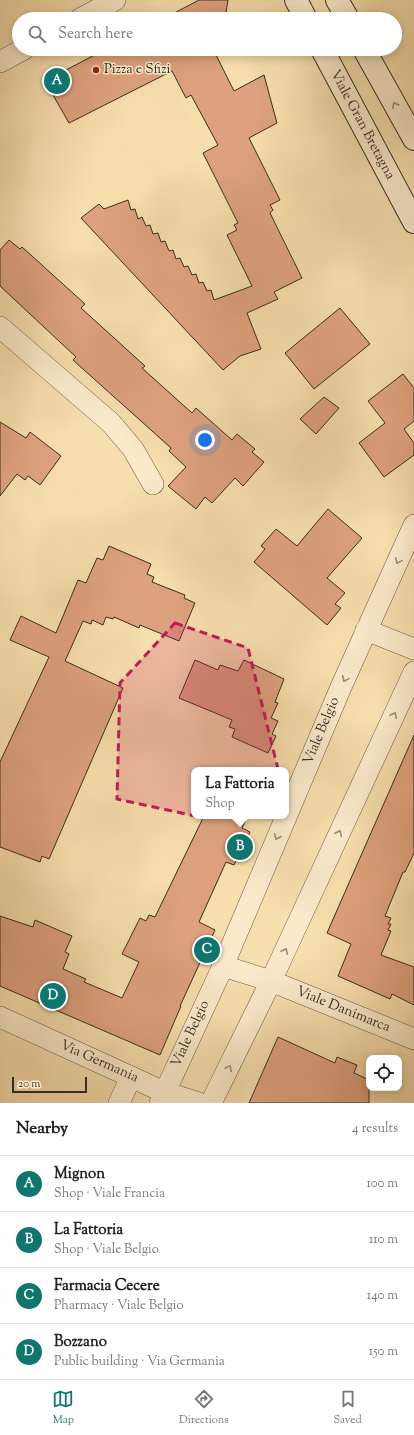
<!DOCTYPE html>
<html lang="en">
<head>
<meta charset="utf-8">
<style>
  :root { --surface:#fff; --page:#f6f6f6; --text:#222; --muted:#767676; --line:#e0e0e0; --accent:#0f766e }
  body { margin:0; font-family:"Sorts Mill Goudy",serif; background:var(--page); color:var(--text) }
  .controls { position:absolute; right:12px; bottom:12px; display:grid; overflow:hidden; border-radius:8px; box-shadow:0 2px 10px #0003 }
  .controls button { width:36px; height:36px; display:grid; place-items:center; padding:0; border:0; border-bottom:1px solid var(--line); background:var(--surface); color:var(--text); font:20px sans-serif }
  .scale { position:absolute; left:12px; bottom:10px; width:75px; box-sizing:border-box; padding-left:4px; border:2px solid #362d24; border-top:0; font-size:11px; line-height:14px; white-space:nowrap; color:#362d24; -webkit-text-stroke:3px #faeaca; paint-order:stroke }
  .you { position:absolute; left:205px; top:440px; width:14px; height:14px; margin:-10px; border:3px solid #fff; border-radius:50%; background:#1a73e8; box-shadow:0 0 0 6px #1a73e833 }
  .badge { display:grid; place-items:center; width:26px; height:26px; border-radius:50%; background:var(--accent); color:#fff; font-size:13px; font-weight:700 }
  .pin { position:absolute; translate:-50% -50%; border:2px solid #fff; box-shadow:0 1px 4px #0006 }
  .popup { position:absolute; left:191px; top:767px; width:98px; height:52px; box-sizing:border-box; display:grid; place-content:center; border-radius:8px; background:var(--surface); filter:drop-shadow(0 1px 3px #0005); font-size:13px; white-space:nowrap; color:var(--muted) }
  .popup b { font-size:15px; color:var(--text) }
  .popup::after { content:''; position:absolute; left:50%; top:100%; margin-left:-8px; border:8px solid transparent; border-top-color:var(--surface) }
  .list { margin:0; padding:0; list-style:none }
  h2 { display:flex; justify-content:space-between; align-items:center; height:52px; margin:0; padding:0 16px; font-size:17px }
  h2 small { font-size:13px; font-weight:400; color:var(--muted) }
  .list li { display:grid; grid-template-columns:26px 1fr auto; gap:12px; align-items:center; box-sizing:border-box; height:56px; padding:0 16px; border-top:1px solid var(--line) }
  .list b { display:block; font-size:15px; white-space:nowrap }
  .list p { margin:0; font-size:13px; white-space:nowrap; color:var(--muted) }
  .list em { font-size:13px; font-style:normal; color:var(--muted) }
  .icon { flex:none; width:22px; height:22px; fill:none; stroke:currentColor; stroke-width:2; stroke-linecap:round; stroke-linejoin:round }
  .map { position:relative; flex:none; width:414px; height:1103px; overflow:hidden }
  .search { position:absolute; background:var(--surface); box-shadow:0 2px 10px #0003; left:12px; right:12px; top:12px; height:44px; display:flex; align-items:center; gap:10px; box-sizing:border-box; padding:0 14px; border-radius:22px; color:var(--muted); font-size:15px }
  .sheet { height:276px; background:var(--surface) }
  nav { display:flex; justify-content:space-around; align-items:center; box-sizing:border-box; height:56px; border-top:1px solid var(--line); background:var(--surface); font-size:11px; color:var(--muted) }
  nav a { display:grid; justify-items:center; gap:2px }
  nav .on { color:var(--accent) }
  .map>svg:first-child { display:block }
  .building { fill:#dda17d; stroke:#362d24 }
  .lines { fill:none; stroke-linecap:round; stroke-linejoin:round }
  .street-casing { stroke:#665946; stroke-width:22 }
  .secondary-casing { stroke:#362d24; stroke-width:24 }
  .street { stroke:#faeaca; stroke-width:21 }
  .secondary { stroke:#faeaca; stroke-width:22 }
  .oneway { stroke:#988c77 }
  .marked { fill:#c2185b; fill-opacity:0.2; stroke:#c2185b; stroke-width:3; stroke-dasharray:8 5; stroke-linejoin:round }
  .poi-dot { fill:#8f2418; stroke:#faeaca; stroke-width:1.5 }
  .labels { text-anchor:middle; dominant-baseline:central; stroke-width:3; stroke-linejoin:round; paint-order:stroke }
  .poi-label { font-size:14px; fill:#362d24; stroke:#faeaca; text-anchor:start }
  .street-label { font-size:14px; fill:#362d24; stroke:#faeaca }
</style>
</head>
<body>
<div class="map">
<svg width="414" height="1103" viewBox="0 0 414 1103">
  <rect width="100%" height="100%" fill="#f7dead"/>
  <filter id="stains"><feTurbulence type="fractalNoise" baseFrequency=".005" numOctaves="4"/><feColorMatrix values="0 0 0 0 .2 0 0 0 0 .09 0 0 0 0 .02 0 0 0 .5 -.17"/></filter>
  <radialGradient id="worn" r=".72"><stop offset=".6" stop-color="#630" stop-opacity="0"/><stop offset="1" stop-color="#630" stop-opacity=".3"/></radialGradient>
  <g class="building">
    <path d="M 199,0 L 228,0 L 225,19 L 163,19 Z"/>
    <path d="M 106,49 L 213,49 L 234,91 L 264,75 L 277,123 L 249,138 L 280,200 L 270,205 L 273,210 L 270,213 L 302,278 L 274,292 L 278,299 L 247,313 L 261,349 L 240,356 L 223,370 L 81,218 L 99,204 L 104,209 L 128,200 L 131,210 L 135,209 L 138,219 L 142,217 L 146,226 L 150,225 L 153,234 L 158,233 L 161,242 L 165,241 L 169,251 L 173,250 L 176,259 L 180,258 L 184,267 L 188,266 L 192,275 L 196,274 L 199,283 L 203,282 L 207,291 L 211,290 L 214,300 L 252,286 L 227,235 L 237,230 L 234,225 L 238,223 L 203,153 L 218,145 L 191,95 L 186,98 L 172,71 L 69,123 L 45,81 Z"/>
    <path d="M 9,240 L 20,249 L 22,247 L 85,304 L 81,308 L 145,366 L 142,368 L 192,413 L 196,408 L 232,440 L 237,434 L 255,449 L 252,452 L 264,462 L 243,486 L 235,478 L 212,503 L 205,497 L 196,509 L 168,486 L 186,467 L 169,451 L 171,448 L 73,360 L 76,357 L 0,286 L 0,250 Z"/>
    <path d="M 340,308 L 370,344 L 314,389 L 285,353 Z"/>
    <path d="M 403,374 L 414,388 L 414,421 L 404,429 L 414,443 L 414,455 L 384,477 L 359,443 L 385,423 L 368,401 Z"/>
    <path d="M 324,397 L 339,408 L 316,434 L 300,419 Z"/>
    <path d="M 0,422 L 26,438 L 30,432 L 61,456 L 40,485 L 28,476 L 25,480 L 17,474 L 0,496 Z"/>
    <path d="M 328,509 L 362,538 L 327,578 L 345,593 L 335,604 L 341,608 L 327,625 L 254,562 L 265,549 L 261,546 L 276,529 L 297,546 Z"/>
    <path d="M 109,546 L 151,564 L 147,574 L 154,577 L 152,582 L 185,595 L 184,598 L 195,603 L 179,641 L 140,625 L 139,628 L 114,617 L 113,619 L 106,617 L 103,625 L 92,620 L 91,624 L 83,621 L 65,661 L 123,688 L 49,859 L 42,856 L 40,862 L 0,847 L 0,762 L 49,657 L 10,640 L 21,616 L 56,633 L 78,580 L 86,583 L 97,558 L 103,560 Z"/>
    <path d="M 195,660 L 218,670 L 220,665 L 238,671 L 244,660 L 284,679 L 275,702 L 278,703 L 271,718 L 278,721 L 272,734 L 276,736 L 268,753 L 232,737 L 235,729 L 229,727 L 232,720 L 179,698 Z"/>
    <path d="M 414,735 L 414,853 L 405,872 L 403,872 L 385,916 L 391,918 L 388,924 L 391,924 L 388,930 L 391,931 L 381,955 L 414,967 L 414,1005 L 392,994 L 390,999 L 338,976 L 351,944 L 327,933 Z"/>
    <path d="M 204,816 L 248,816 L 242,828 L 250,832 L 234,865 L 226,862 L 199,922 L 215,930 L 180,1006 L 181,1006 L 160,1055 L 0,986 L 0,916 L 33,927 L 35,920 L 72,936 L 65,952 L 69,954 L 63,969 L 86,979 L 84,982 L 122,998 L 139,962 L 122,954 L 140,918 L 146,921 L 149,915 L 155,917 Z"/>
    <path d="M 278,1037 L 335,1063 L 337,1057 L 357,1065 L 354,1073 L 369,1080 L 369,1103 L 249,1103 Z"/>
  </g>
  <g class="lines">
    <defs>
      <g id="street">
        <path d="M 80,19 L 115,0"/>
        <path d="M 0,62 L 24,49"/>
        <path d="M 0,327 L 111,423 L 133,449 L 153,484"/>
        <path d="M 366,630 L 414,649"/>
        <path d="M 223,966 L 271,981 L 414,1039"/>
        <path d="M 0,1017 L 164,1092 L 199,1103"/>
        <path d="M 119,1103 L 131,1077"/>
        <path d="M 160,1103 L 223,966 L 341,687 L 414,525"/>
        <path d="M 211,1103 L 271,981 L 414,672"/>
      </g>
      <g id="secondary">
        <path d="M 296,0 L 306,19"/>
        <path d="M 337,0 L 348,19"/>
        <path d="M 322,49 L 414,222"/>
        <path d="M 364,49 L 414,139"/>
      </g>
    </defs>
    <use href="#street" class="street-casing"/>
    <use href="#secondary" class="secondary-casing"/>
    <use href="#street" class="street"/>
    <use href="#secondary" class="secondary"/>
  </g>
  <defs><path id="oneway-chevron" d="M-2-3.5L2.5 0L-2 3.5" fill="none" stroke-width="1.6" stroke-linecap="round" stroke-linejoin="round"/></defs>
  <g class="oneway">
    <use href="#oneway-chevron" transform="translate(395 105) rotate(-119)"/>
    <use href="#oneway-chevron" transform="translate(398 561) rotate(114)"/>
    <use href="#oneway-chevron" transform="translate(345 679) rotate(114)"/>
    <use href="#oneway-chevron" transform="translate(394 715) rotate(-65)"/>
    <use href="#oneway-chevron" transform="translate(339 833) rotate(-65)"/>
    <use href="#oneway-chevron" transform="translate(277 837) rotate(113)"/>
    <use href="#oneway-chevron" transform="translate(285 951) rotate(-65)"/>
    <use href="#oneway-chevron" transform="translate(229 1068) rotate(-64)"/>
  </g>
  <path class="marked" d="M 175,623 L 248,648 L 279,773 L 200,817 L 117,799 L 120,683 Z"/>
  <circle class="poi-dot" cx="96" cy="70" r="4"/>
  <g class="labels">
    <g class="poi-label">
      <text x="104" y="70">Pizza e Sfizi</text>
    </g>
    <g class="street-label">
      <text transform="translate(362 125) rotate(62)">Viale Gran Bretagna</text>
      <text transform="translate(322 731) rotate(-67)">Viale Belgio</text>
      <text transform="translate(343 1010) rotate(22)">Viale Danimarca</text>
      <text transform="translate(191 1034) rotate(-65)">Viale Belgio</text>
      <text transform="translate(99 1062) rotate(24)">Via Germania</text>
    </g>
  </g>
  <rect width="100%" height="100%" filter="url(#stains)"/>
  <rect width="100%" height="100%" fill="url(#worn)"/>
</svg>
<div class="controls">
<button><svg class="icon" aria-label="locate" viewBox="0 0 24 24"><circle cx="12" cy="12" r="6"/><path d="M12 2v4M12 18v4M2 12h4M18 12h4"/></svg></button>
</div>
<div class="scale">20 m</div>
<div class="you"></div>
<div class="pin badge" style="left:57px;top:81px">A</div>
<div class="pin badge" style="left:240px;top:847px">B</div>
<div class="popup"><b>La Fattoria</b>Shop</div>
<div class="pin badge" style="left:207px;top:950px">C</div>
<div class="pin badge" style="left:53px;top:996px">D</div>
<div class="search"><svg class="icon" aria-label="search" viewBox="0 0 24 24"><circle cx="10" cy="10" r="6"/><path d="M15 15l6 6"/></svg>Search here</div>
</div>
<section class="sheet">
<h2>Nearby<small>4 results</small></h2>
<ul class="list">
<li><span class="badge">A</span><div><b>Mignon</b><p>Shop · Viale Francia</p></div><em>100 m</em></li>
<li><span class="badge">B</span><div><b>La Fattoria</b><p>Shop · Viale Belgio</p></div><em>110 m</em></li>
<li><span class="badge">C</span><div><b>Farmacia Cecere</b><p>Pharmacy · Viale Belgio</p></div><em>140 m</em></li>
<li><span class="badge">D</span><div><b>Bozzano</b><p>Public building · Via Germania</p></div><em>150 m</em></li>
</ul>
</section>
<nav>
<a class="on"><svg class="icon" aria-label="map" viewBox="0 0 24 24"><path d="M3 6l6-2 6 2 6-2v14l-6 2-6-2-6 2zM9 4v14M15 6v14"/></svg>Map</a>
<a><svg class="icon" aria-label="directions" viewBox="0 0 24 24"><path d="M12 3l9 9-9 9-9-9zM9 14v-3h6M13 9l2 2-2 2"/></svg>Directions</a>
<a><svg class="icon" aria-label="saved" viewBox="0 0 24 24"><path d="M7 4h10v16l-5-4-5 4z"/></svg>Saved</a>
</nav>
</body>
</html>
